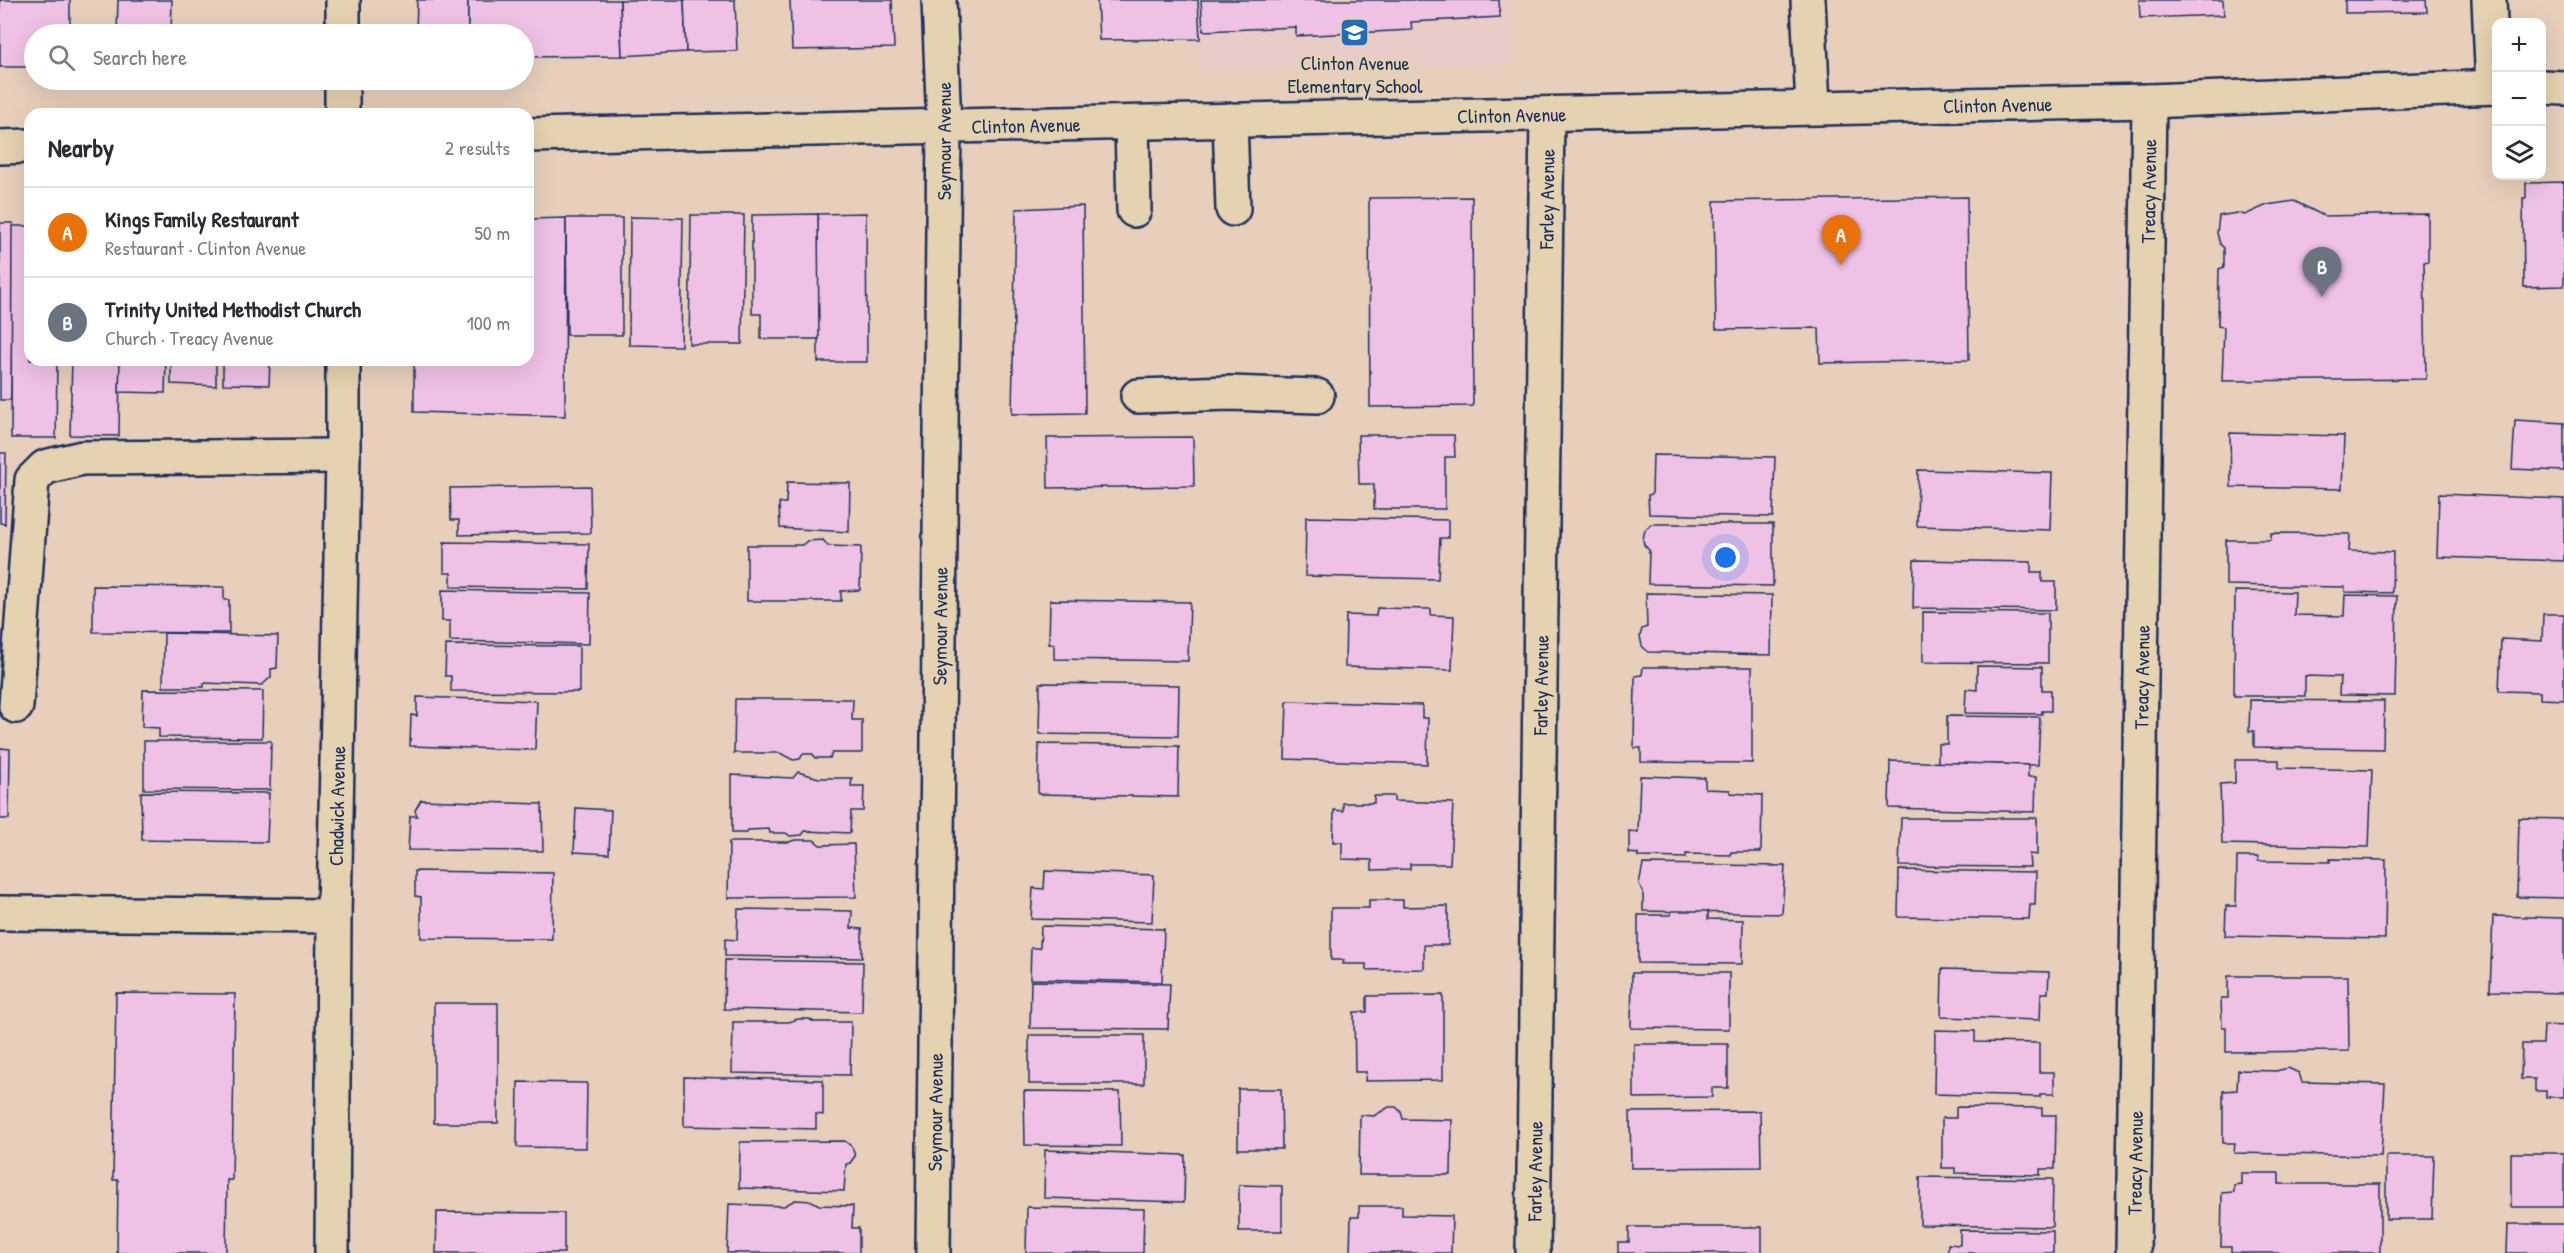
<!DOCTYPE html>
<html lang="en">
<head>
<meta charset="utf-8">
<style>
  :root { --surface:#fff; --page:#f7f7f7; --text:#2b2b33; --muted:#7c7c81; --line:#e1e1e2; --accent:#0b8043 }
  body { margin:0; font-family:"Patrick Hand",sans-serif; background:var(--page); color:var(--text) }
  .controls { position:absolute; right:18px; top:18px; display:grid; overflow:hidden; border-radius:12px; box-shadow:0 6px 24px #0002 }
  .controls button { width:54px; height:54px; display:grid; place-items:center; padding:0; border:0; border-bottom:2px solid var(--line); background:var(--surface); color:var(--text); font:30px sans-serif }
  .you { position:absolute; left:1726px; top:558px; width:21px; height:21px; margin:-15px; border:4px solid #fff; border-radius:50%; background:#1a73e8; box-shadow:0 0 0 9px #1a73e833 }
  .badge { display:grid; place-items:center; width:39px; height:39px; border-radius:50%; background:var(--accent); color:#fff; font-size:20px; font-weight:700 }
  .pin { position:absolute; translate:-50% -50px; filter:drop-shadow(0 2px 3px #0008) }
  .pin::after { content:''; position:absolute; top:32px; width:21px; height:18px; background:inherit; clip-path:polygon(0 0,100% 0,50% 100%) }
  .list { margin:0; padding:0; list-style:none }
  h2 { display:flex; justify-content:space-between; align-items:center; height:78px; margin:0; padding:0 24px; font-size:26px }
  h2 small { font-size:20px; font-weight:400; color:var(--muted) }
  .list li { display:grid; grid-template-columns:39px 1fr auto; gap:18px; align-items:center; box-sizing:border-box; height:90px; padding:0 24px; border-top:2px solid var(--line) }
  .list b { display:block; font-size:22px; white-space:nowrap }
  .list p { margin:0; font-size:20px; white-space:nowrap; color:var(--muted) }
  .list em { font-size:20px; font-style:normal; color:var(--muted) }
  .icon { flex:none; width:33px; height:33px; fill:none; stroke:currentColor; stroke-width:2; stroke-linecap:round; stroke-linejoin:round }
  .map { position:relative; flex:none; width:2564px; height:1253px; overflow:hidden }
  .search { position:absolute; background:var(--surface); box-shadow:0 6px 24px #0002; left:24px; top:24px; width:510px; height:66px; display:flex; align-items:center; gap:15px; box-sizing:border-box; padding:0 21px; border-radius:33px; color:var(--muted); font-size:22px }
  .panel { position:absolute; background:var(--surface); box-shadow:0 6px 24px #0002; left:24px; top:108px; width:510px; height:258px; border-radius:18px }
  .map>svg:first-child { display:block }
  .built { fill:#e9cbc8 }
  .building { fill:#efc1e5; stroke:#1b2f5e; stroke-width:1.5 }
  .lines { fill:none; stroke-linecap:round; stroke-linejoin:round }
  .minor-casing { stroke:#1b2f5e; stroke-width:38 }
  .major-casing { stroke:#1b2f5e; stroke-width:38 }
  .minor { stroke:#e5d2b0; stroke-width:33 }
  .major { stroke:#e5d2b0; stroke-width:33 }
  .labels { text-anchor:middle; dominant-baseline:central; stroke-width:4.5; stroke-linejoin:round; paint-order:stroke }
  .poi-label { font-size:20px; fill:#1b2f5e; stroke:#e5d2b0 }
  .street-label { font-size:20px; fill:#1b2f5e; stroke:#e5d2b0 }
</style>
</head>
<body>
<div class="map">
<svg width="2564" height="1253" viewBox="0 0 2564 1253">
  <rect width="100%" height="100%" fill="#e7cfbb"/>
  <filter id="ink" filterUnits="userSpaceOnUse"><feTurbulence type="fractalNoise" baseFrequency=".0167" numOctaves="2"/><feDisplacementMap in="SourceGraphic" scale="12" xChannelSelector="R" yChannelSelector="G"/><feConvolveMatrix kernelMatrix="1 2 1 2 8 2 1 2 1" color-interpolation-filters="sRGB"/></filter>
  <g filter="url(#ink)">
    <path class="built" d="M 1196,0 L 1510,0 L 1513,64 L 1200,72 Z"/>
    <g class="building">
      <path d="M 0,0 L 70,0 L 70,34 L 34,34 L 34,67 L 0,67 Z"/>
      <path d="M 118,0 L 172,0 L 171,34 L 117,34 Z"/>
      <path d="M 417,0 L 468,0 L 468,34 L 416,34 Z"/>
      <path d="M 468,0 L 620,0 L 622,56 L 524,57 L 524,34 L 468,34 Z"/>
      <path d="M 620,0 L 684,0 L 686,52 L 622,56 Z"/>
      <path d="M 684,0 L 735,0 L 737,51 L 686,52 Z"/>
      <path d="M 790,0 L 892,0 L 894,48 L 792,50 Z"/>
      <path d="M 1097,0 L 1198,0 L 1200,39 L 1099,40 Z"/>
      <path d="M 1201,0 L 1499,0 L 1500,17 L 1411,22 L 1412,30 L 1296,36 L 1296,27 L 1203,31 Z"/>
      <path d="M 2139,0 L 2223,0 L 2224,15 L 2140,18 Z"/>
      <path d="M 2345,0 L 2426,0 L 2427,12 L 2345,13 Z"/>
      <path d="M 2564,182 L 2564,286 L 2524,287 L 2523,198 L 2526,198 L 2526,183 Z"/>
      <path d="M 1472,197 L 1473,406 L 1370,407 L 1369,198 Z"/>
      <path d="M 1967,197 L 1969,360 L 1820,363 L 1819,328 L 1716,329 L 1714,201 Z"/>
      <path d="M 2294,201 L 2324,216 L 2428,214 L 2428,261 L 2424,262 L 2426,379 L 2222,381 L 2224,327 L 2218,326 L 2219,269 L 2224,267 L 2224,248 L 2220,244 L 2217,233 L 2219,216 L 2237,213 L 2245,215 L 2267,205 Z"/>
      <path d="M 1083,206 L 1085,413 L 1012,414 L 1016,209 Z"/>
      <path d="M 866,213 L 867,362 L 818,362 L 818,214 Z"/>
      <path d="M 818,214 L 819,339 L 761,339 L 761,314 L 752,314 L 752,215 Z"/>
      <path d="M 691,215 L 744,215 L 742,344 L 689,344 Z"/>
      <path d="M 630,217 L 683,218 L 681,346 L 629,345 Z"/>
      <path d="M 566,218 L 565,416 L 414,412 L 414,360 L 528,360 L 528,219 Z"/>
      <path d="M 566,218 L 622,218 L 622,335 L 567,335 Z"/>
      <path d="M 0,223 L 13,223 L 11,400 L 0,400 Z"/>
      <path d="M 12,226 L 30,226 L 30,360 L 57,360 L 56,438 L 11,438 Z"/>
      <path d="M 72,360 L 120,360 L 119,436 L 70,435 Z"/>
      <path d="M 120,360 L 166,360 L 165,393 L 119,392 Z"/>
      <path d="M 171,360 L 216,360 L 216,386 L 171,384 Z"/>
      <path d="M 223,360 L 270,360 L 269,385 L 223,384 Z"/>
      <path d="M 2515,420 L 2564,423 L 2564,471 L 2512,469 Z"/>
      <path d="M 2230,433 L 2344,436 L 2342,489 L 2231,487 Z"/>
      <path d="M 1358,435 L 1454,435 L 1455,457 L 1445,457 L 1445,509 L 1374,509 L 1374,484 L 1359,484 Z"/>
      <path d="M 1193,437 L 1194,486 L 1048,488 L 1047,438 Z"/>
      <path d="M 0,453 L 6,453 L 5,524 L 0,523 Z"/>
      <path d="M 1653,455 L 1775,457 L 1773,517 L 1649,514 L 1648,495 L 1652,494 Z"/>
      <path d="M 1918,470 L 2052,473 L 2050,530 L 1917,526 Z"/>
      <path d="M 787,482 L 850,483 L 849,532 L 780,528 L 779,503 L 786,503 Z"/>
      <path d="M 590,486 L 591,533 L 459,535 L 459,520 L 451,520 L 450,488 Z"/>
      <path d="M 2439,494 L 2564,499 L 2564,561 L 2437,557 Z"/>
      <path d="M 1306,517 L 1448,520 L 1448,538 L 1440,538 L 1438,579 L 1305,576 Z"/>
      <path d="M 1651,524 L 1773,524 L 1773,586 L 1648,584 L 1649,550 L 1644,545 L 1643,539 L 1645,530 Z"/>
      <path d="M 2271,533 L 2350,534 L 2349,551 L 2393,552 L 2392,593 L 2345,592 L 2345,587 L 2226,585 L 2226,540 L 2271,540 Z"/>
      <path d="M 823,540 L 828,546 L 861,547 L 860,590 L 841,591 L 841,601 L 747,601 L 747,545 L 802,545 L 807,541 Z"/>
      <path d="M 444,542 L 589,544 L 588,589 L 451,587 L 451,573 L 444,573 Z"/>
      <path d="M 1914,560 L 2031,562 L 2031,572 L 2042,572 L 2042,582 L 2056,582 L 2056,610 L 1913,608 Z"/>
      <path d="M 93,586 L 224,587 L 224,600 L 229,600 L 229,633 L 93,632 Z"/>
      <path d="M 442,590 L 590,593 L 589,644 L 450,641 L 450,621 L 442,621 Z"/>
      <path d="M 2235,591 L 2295,592 L 2294,615 L 2344,616 L 2345,595 L 2397,596 L 2395,696 L 2339,695 L 2340,677 L 2305,676 L 2305,696 L 2234,696 Z"/>
      <path d="M 1646,593 L 1772,595 L 1771,655 L 1648,652 L 1642,646 L 1640,636 L 1642,629 L 1647,627 Z"/>
      <path d="M 1050,600 L 1190,602 L 1188,661 L 1054,659 L 1054,644 L 1049,644 Z"/>
      <path d="M 1377,608 L 1431,609 L 1431,615 L 1454,616 L 1452,670 L 1345,667 L 1346,615 L 1376,616 Z"/>
      <path d="M 1923,612 L 2048,613 L 2048,663 L 1923,662 Z"/>
      <path d="M 2543,614 L 2564,614 L 2564,700 L 2540,699 L 2540,692 L 2499,691 L 2501,639 L 2542,641 Z"/>
      <path d="M 164,633 L 278,636 L 277,668 L 271,669 L 271,677 L 262,685 L 204,683 L 204,687 L 163,687 Z"/>
      <path d="M 446,645 L 579,646 L 579,692 L 451,691 L 451,676 L 445,676 Z"/>
      <path d="M 1977,666 L 2042,667 L 2042,690 L 2051,690 L 2051,711 L 2042,711 L 2042,714 L 1965,713 L 1966,689 L 1977,690 Z"/>
      <path d="M 1643,667 L 1752,667 L 1752,763 L 1641,762 L 1641,748 L 1634,748 L 1635,676 L 1642,675 Z"/>
      <path d="M 1040,683 L 1179,685 L 1178,736 L 1039,734 Z"/>
      <path d="M 143,690 L 263,691 L 262,738 L 159,737 L 159,728 L 142,727 Z"/>
      <path d="M 417,697 L 537,701 L 535,750 L 410,746 L 411,715 L 417,716 Z"/>
      <path d="M 735,699 L 853,699 L 852,720 L 862,720 L 862,753 L 832,753 L 830,758 L 815,758 L 813,754 L 803,754 L 800,759 L 793,760 L 780,753 L 734,753 Z"/>
      <path d="M 2250,700 L 2384,701 L 2383,749 L 2254,747 L 2254,731 L 2249,731 Z"/>
      <path d="M 1287,701 L 1422,705 L 1422,718 L 1428,718 L 1427,764 L 1285,759 Z"/>
      <path d="M 1947,716 L 2040,717 L 2038,765 L 1938,763 L 1938,744 L 1947,744 Z"/>
      <path d="M 144,741 L 271,741 L 270,790 L 144,789 Z"/>
      <path d="M 1039,744 L 1179,746 L 1178,797 L 1038,794 Z"/>
      <path d="M 0,748 L 10,749 L 9,819 L 0,819 Z"/>
      <path d="M 2235,760 L 2279,760 L 2279,768 L 2372,770 L 2369,847 L 2222,844 L 2220,784 L 2235,783 Z"/>
      <path d="M 1890,761 L 2028,765 L 2028,777 L 2036,777 L 2035,812 L 1889,808 Z"/>
      <path d="M 798,772 L 819,778 L 852,778 L 851,786 L 864,786 L 863,811 L 851,811 L 850,833 L 805,831 L 802,835 L 790,836 L 786,833 L 770,833 L 769,829 L 748,830 L 747,833 L 732,833 L 732,775 L 793,778 Z"/>
      <path d="M 1640,776 L 1705,778 L 1705,789 L 1730,790 L 1730,793 L 1762,795 L 1761,852 L 1731,852 L 1731,855 L 1686,854 L 1686,858 L 1638,857 L 1638,854 L 1629,853 L 1629,831 L 1638,832 Z"/>
      <path d="M 141,792 L 269,793 L 267,842 L 142,840 Z"/>
      <path d="M 1374,796 L 1394,796 L 1394,801 L 1453,803 L 1450,864 L 1410,864 L 1410,869 L 1372,870 L 1372,860 L 1342,859 L 1342,842 L 1333,842 L 1334,810 L 1343,811 L 1343,803 L 1374,803 Z"/>
      <path d="M 421,800 L 542,804 L 543,851 L 408,850 L 410,816 L 417,816 L 415,810 Z"/>
      <path d="M 576,808 L 611,810 L 609,854 L 574,852 Z"/>
      <path d="M 1901,818 L 2037,818 L 2037,855 L 2029,854 L 2030,867 L 1899,866 Z"/>
      <path d="M 2519,818 L 2564,819 L 2564,898 L 2517,897 Z"/>
      <path d="M 795,840 L 814,840 L 820,845 L 854,844 L 856,897 L 728,898 L 729,842 L 789,842 Z"/>
      <path d="M 2237,857 L 2258,857 L 2258,861 L 2330,862 L 2330,859 L 2386,860 L 2385,939 L 2225,936 L 2226,906 L 2236,906 Z"/>
      <path d="M 1643,864 L 1785,866 L 1782,914 L 1643,911 L 1643,891 L 1639,884 Z"/>
      <path d="M 1899,870 L 2036,872 L 2035,905 L 2030,905 L 2029,919 L 1898,917 Z"/>
      <path d="M 415,871 L 553,873 L 552,939 L 421,938 L 421,897 L 415,896 Z"/>
      <path d="M 1045,871 L 1154,875 L 1152,922 L 1031,919 L 1033,888 L 1044,889 Z"/>
      <path d="M 1369,900 L 1403,900 L 1403,907 L 1448,906 L 1448,945 L 1424,945 L 1424,969 L 1366,970 L 1366,964 L 1343,964 L 1344,960 L 1331,960 L 1331,908 L 1369,908 Z"/>
      <path d="M 738,909 L 852,911 L 851,928 L 862,929 L 862,958 L 725,956 L 725,939 L 737,940 Z"/>
      <path d="M 1672,911 L 1708,911 L 1708,919 L 1743,920 L 1742,964 L 1638,963 L 1638,915 L 1671,915 Z"/>
      <path d="M 2493,916 L 2564,918 L 2564,993 L 2490,991 Z"/>
      <path d="M 1041,926 L 1164,929 L 1162,982 L 1030,979 L 1031,948 L 1040,948 Z"/>
      <path d="M 725,960 L 863,962 L 862,1012 L 724,1009 Z"/>
      <path d="M 1942,969 L 2049,972 L 2048,993 L 2041,993 L 2040,1020 L 1941,1017 Z"/>
      <path d="M 1632,973 L 1729,973 L 1729,1029 L 1631,1028 Z"/>
      <path d="M 2228,976 L 2348,976 L 2349,1051 L 2226,1052 L 2226,1027 L 2222,1027 L 2221,998 L 2228,998 Z"/>
      <path d="M 1031,981 L 1170,984 L 1168,1029 L 1030,1028 Z"/>
      <path d="M 116,993 L 235,994 L 232,1180 L 227,1180 L 226,1253 L 117,1253 L 118,1180 L 113,1180 Z"/>
      <path d="M 1443,995 L 1443,1080 L 1365,1081 L 1366,1072 L 1355,1072 L 1354,1012 L 1367,1012 L 1367,996 Z"/>
      <rect x="434" y="1003" width="64" height="120"/>
      <path d="M 798,1019 L 809,1019 L 814,1022 L 851,1022 L 850,1075 L 732,1073 L 733,1022 L 789,1022 Z"/>
      <path d="M 2544,1025 L 2564,1026 L 2564,1097 L 2546,1097 L 2546,1091 L 2535,1091 L 2535,1079 L 2521,1079 L 2522,1044 L 2543,1044 Z"/>
      <path d="M 1935,1030 L 1975,1031 L 1975,1042 L 2039,1043 L 2039,1072 L 2054,1072 L 2054,1094 L 2040,1094 L 2040,1097 L 1934,1094 Z"/>
      <rect x="1029" y="1035" width="115" height="49"/>
      <path d="M 1634,1044 L 1728,1044 L 1728,1088 L 1712,1088 L 1712,1097 L 1634,1098 Z"/>
      <path d="M 2288,1068 L 2299,1073 L 2302,1082 L 2385,1084 L 2381,1156 L 2234,1153 L 2235,1143 L 2223,1143 L 2223,1091 L 2237,1090 L 2238,1070 L 2276,1071 Z"/>
      <path d="M 684,1077 L 823,1080 L 823,1115 L 816,1114 L 816,1129 L 684,1126 Z"/>
      <path d="M 518,1082 L 587,1083 L 586,1148 L 517,1147 Z"/>
      <path d="M 1238,1089 L 1281,1089 L 1282,1149 L 1238,1149 Z"/>
      <path d="M 1024,1091 L 1120,1092 L 1121,1146 L 1025,1145 Z"/>
      <path d="M 1389,1107 L 1396,1107 L 1401,1112 L 1403,1119 L 1452,1120 L 1451,1175 L 1359,1175 L 1360,1115 L 1374,1116 Z"/>
      <path d="M 1956,1107 L 2042,1108 L 2042,1115 L 2056,1115 L 2055,1169 L 2040,1169 L 2040,1175 L 1955,1173 L 1955,1168 L 1942,1168 L 1942,1118 L 1956,1118 Z"/>
      <path d="M 1760,1111 L 1761,1167 L 1631,1168 L 1630,1112 Z"/>
      <path d="M 845,1141 L 852,1147 L 855,1156 L 850,1163 L 846,1164 L 844,1191 L 739,1188 L 740,1142 Z"/>
      <path d="M 1045,1150 L 1185,1155 L 1184,1202 L 1044,1198 Z"/>
      <rect x="2511" y="1153" width="53" height="54"/>
      <path d="M 2386,1156 L 2434,1156 L 2432,1219 L 2386,1219 Z"/>
      <path d="M 2241,1173 L 2279,1173 L 2279,1184 L 2380,1184 L 2380,1253 L 2231,1253 L 2231,1247 L 2221,1247 L 2222,1193 L 2234,1192 L 2234,1185 L 2241,1184 Z"/>
      <path d="M 1920,1177 L 2053,1179 L 2052,1227 L 1920,1225 Z"/>
      <path d="M 1239,1185 L 1282,1186 L 1282,1231 L 1239,1231 Z"/>
      <path d="M 795,1200 L 812,1201 L 819,1205 L 853,1206 L 852,1228 L 859,1228 L 859,1253 L 727,1253 L 729,1204 L 784,1206 Z"/>
      <path d="M 1359,1206 L 1402,1206 L 1402,1215 L 1452,1216 L 1451,1253 L 1350,1253 L 1351,1217 L 1359,1217 Z"/>
      <path d="M 1027,1207 L 1144,1209 L 1143,1253 L 1026,1253 Z"/>
      <path d="M 437,1212 L 564,1213 L 564,1253 L 436,1253 Z"/>
      <path d="M 2508,1224 L 2564,1224 L 2564,1253 L 2507,1253 Z"/>
      <path d="M 1629,1227 L 1762,1227 L 1762,1253 L 1618,1253 L 1618,1242 L 1629,1242 Z"/>
      <path d="M 1960,1230 L 2053,1231 L 2053,1253 L 1948,1253 L 1948,1244 L 1960,1245 Z"/>
    </g>
    <g class="lines">
      <defs>
        <g id="minor">
          <path d="M 1808,0 L 1813,107"/>
          <path d="M 2489,0 L 2493,87"/>
          <path d="M 343,34 L 343,0"/>
          <path d="M 342,114 L 342,80"/>
          <path d="M 1230,120 L 1233,209"/>
          <path d="M 1132,123 L 1134,210"/>
          <path d="M 1138,396 L 1230,393 L 1317,396"/>
          <path d="M 16,706 L 32,480 L 45,467 L 82,458 L 343,456"/>
          <path d="M 0,913 L 334,916"/>
          <path id="s1" d="M 332,1253 L 334,916 L 343,456 L 343,360"/>
          <path id="s2" d="M 933,1253 L 944,126 L 939,0"/>
          <path id="s3" d="M 1533,1253 L 1547,115"/>
          <path id="s4" d="M 2133,1253 L 2149,101"/>
        </g>
        <g id="major">
          <path d="M 2542,87 L 2564,88"/>
          <path id="s5" d="M 528,135 L 2149,101 L 2496,87"/>
          <path d="M 0,147 L 30,146"/>
        </g>
      </defs>
      <use href="#minor" class="minor-casing"/>
      <use href="#major" class="major-casing"/>
      <use href="#minor" class="minor"/>
      <use href="#major" class="major"/>
    </g>
  </g>
  <defs>
    <symbol id="school-square" viewBox="-11 -11 22 22"><rect x="-9" y="-9" width="18" height="18" rx="4" fill="#1f6fb2" stroke="#e5d2b0"/><path d="M0-5L7-2L0 1L-7-2ZM-4 1L0 2.5L4 1V4Q0 6-4 4Z" fill="#fff"/></symbol>
  </defs>
  <g fill-rule="evenodd">
    <use href="#school-square" x="1338" y="16" width="33" height="33"/>
  </g>
  <g class="labels">
    <g class="poi-label">
      <text x="1355" y="62">Clinton Avenue<tspan x="1355" dy="23">Elementary School</tspan></text>
    </g>
    <g class="street-label">
      <text stroke="none"><textPath href="#s5" startOffset="1470">Clinton Avenue</textPath></text>
      <text stroke="none"><textPath href="#s5" startOffset="984">Clinton Avenue</textPath></text>
      <text stroke="none"><textPath href="#s5" startOffset="498">Clinton Avenue</textPath></text>
      <text transform="translate(943 141) rotate(-90)">Seymour Avenue</text>
      <text stroke="none"><textPath href="#s4" startOffset="1062">Treacy Avenue</textPath></text>
      <text stroke="none"><textPath href="#s3" startOffset="1054">Farley Avenue</textPath></text>
      <text stroke="none"><textPath href="#s2" startOffset="627">Seymour Avenue</textPath></text>
      <text stroke="none"><textPath href="#s4" startOffset="576">Treacy Avenue</textPath></text>
      <text stroke="none"><textPath href="#s3" startOffset="568">Farley Avenue</textPath></text>
      <text stroke="none"><textPath href="#s1" startOffset="447">Chadwick Avenue</textPath></text>
      <text stroke="none"><textPath href="#s2" startOffset="141">Seymour Avenue</textPath></text>
      <text stroke="none"><textPath href="#s4" startOffset="90">Treacy Avenue</textPath></text>
      <text stroke="none"><textPath href="#s3" startOffset="82">Farley Avenue</textPath></text>
    </g>
  </g>
</svg>
<div class="controls">
<button>+</button>
<button>−</button>
<button><svg class="icon" aria-label="layers" viewBox="0 0 24 24"><path d="M12 4l9 5-9 5-9-5zM3 14l9 5 9-5"/></svg></button>
</div>
<div class="you"></div>
<div class="pin badge" style="left:1841px;top:265px;background:#e8710a">A</div>
<div class="pin badge" style="left:2322px;top:297px;background:#6b7280">B</div>
<div class="search"><svg class="icon" aria-label="search" viewBox="0 0 24 24"><circle cx="10" cy="10" r="6"/><path d="M15 15l6 6"/></svg>Search here</div>
<section class="panel">
<h2>Nearby<small>2 results</small></h2>
<ul class="list">
<li><span class="badge" style="background:#e8710a">A</span><div><b>Kings Family Restaurant</b><p>Restaurant · Clinton Avenue</p></div><em>50 m</em></li>
<li><span class="badge" style="background:#6b7280">B</span><div><b>Trinity United Methodist Church</b><p>Church · Treacy Avenue</p></div><em>100 m</em></li>
</ul>
</section>
</div>
</body>
</html>
